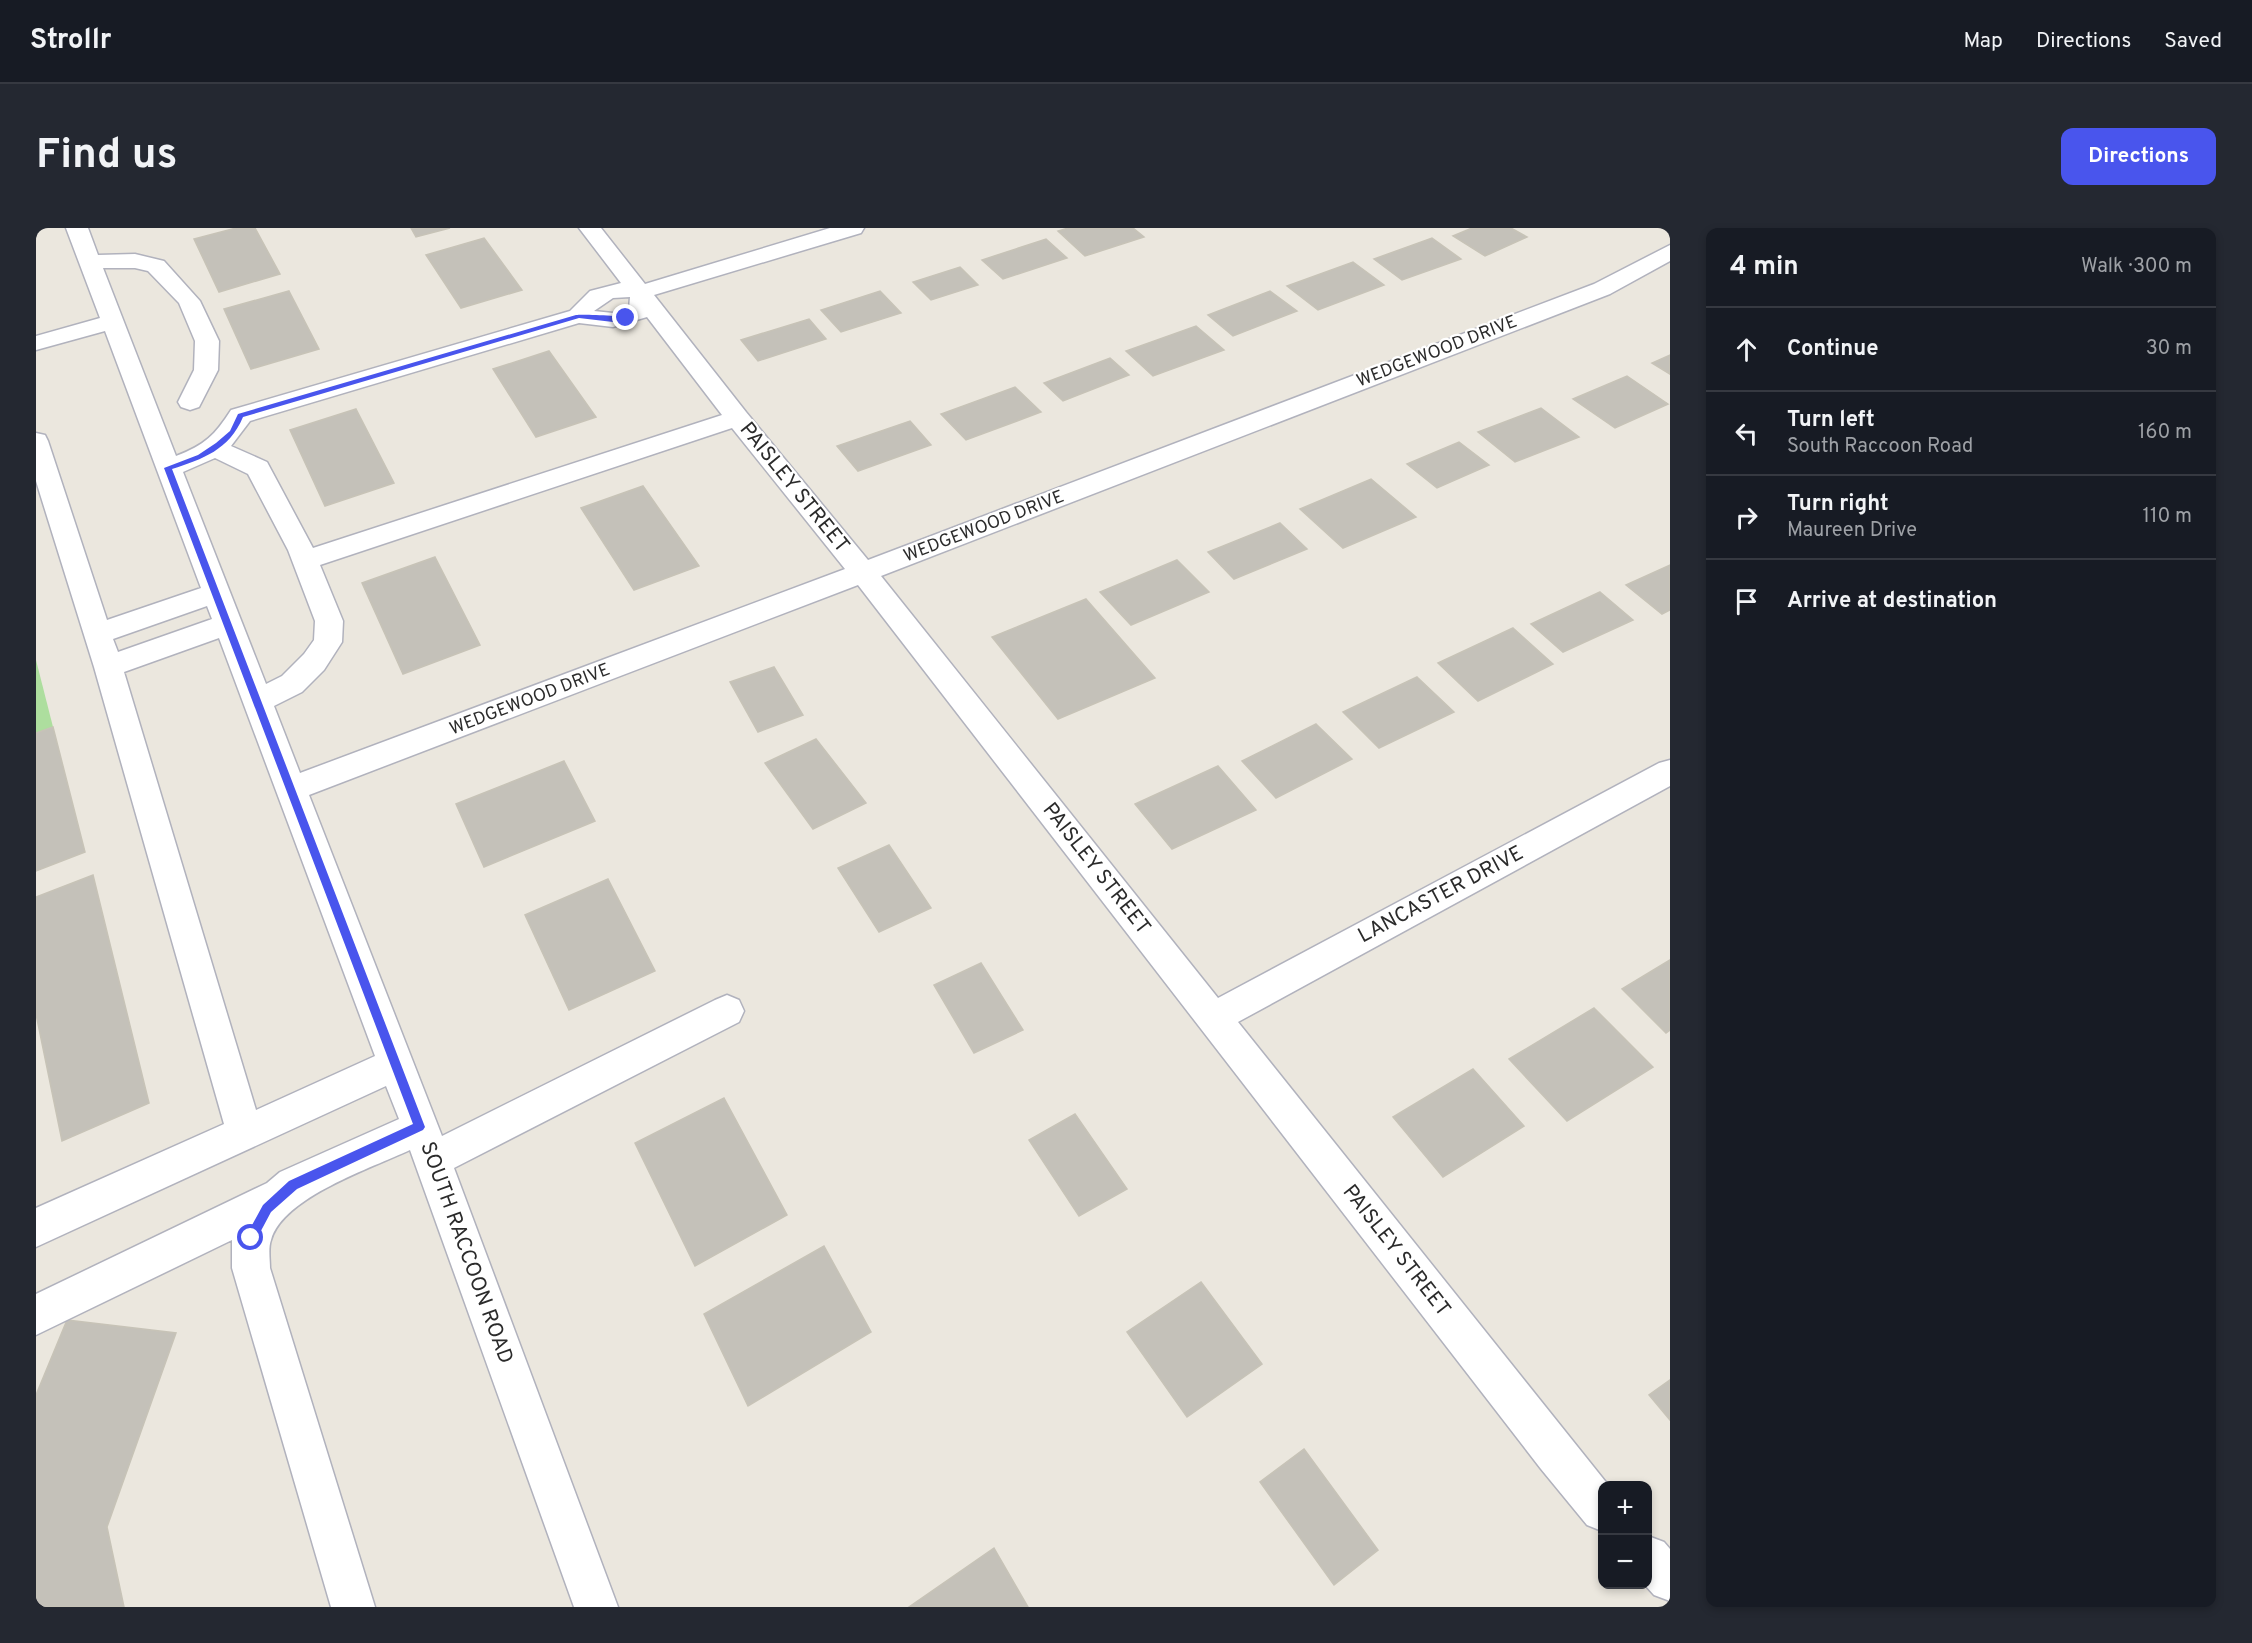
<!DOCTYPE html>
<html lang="en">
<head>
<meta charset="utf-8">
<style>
  :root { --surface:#171b24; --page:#242831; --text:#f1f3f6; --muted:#9ea1a6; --line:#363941; --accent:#4955ed }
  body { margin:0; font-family:Overpass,sans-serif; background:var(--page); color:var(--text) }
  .controls { position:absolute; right:18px; bottom:18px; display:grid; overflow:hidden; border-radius:12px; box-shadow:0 3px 9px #0003 }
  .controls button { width:54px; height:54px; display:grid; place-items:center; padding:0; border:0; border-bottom:2px solid var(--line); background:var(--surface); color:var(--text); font:30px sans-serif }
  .stop { position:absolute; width:18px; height:18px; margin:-14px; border:4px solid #4955ed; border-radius:50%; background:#fff }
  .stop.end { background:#4955ed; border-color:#fff; box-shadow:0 2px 6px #0008 }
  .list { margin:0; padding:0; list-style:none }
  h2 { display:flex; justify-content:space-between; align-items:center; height:78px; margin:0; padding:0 24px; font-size:26px }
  h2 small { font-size:20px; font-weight:400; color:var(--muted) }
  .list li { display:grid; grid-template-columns:39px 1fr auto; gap:18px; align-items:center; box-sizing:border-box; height:84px; padding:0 24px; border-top:2px solid var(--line) }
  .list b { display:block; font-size:22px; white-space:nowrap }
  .list p { margin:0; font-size:20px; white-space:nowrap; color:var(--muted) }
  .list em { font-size:20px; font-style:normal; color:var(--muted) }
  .icon { flex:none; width:33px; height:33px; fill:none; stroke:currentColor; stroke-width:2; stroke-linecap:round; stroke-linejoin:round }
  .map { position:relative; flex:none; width:1634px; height:1379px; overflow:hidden; border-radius:12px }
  header { display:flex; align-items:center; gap:36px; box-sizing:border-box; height:84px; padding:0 30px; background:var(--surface); border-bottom:2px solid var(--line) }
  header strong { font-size:28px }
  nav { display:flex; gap:33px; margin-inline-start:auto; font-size:21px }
  .intro { display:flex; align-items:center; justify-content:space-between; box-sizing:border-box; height:144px; padding:0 36px }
  h1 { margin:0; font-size:42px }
  .button { padding:15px 27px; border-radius:12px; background:var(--accent); color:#fff; font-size:21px; font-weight:700 }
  main { display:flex; gap:36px; padding:0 36px }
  aside { flex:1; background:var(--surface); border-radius:12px; box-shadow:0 3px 9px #0003 }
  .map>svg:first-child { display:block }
  .green { fill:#adde9e }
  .building { fill:#c4c1b9; stroke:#c7c3b7; stroke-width:1.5 }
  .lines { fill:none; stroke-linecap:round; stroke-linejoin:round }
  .minor-casing { stroke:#b1b2bd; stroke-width:3 }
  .minor { fill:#fff; fill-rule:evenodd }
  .route { fill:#4955ed }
  .labels { text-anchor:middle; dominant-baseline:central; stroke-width:4.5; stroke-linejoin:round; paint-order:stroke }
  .far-street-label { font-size:18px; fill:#2b2b2b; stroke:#fff }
  .street-label { font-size:21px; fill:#2b2b2b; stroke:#fff }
</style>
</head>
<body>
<header>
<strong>Strollr</strong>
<nav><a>Map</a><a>Directions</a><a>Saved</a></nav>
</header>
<div class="intro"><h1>Find us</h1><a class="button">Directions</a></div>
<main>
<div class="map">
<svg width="1634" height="1379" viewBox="0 0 1634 1379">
  <rect width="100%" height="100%" fill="#ebe7de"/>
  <path class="green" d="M 0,432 L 17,499 L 0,505 Z"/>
  <g class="building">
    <path d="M 200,0 L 219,0 L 244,46 L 183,64 L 158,11 Z"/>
    <path d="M 375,0 L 414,0 L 380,9 Z"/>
    <path d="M 1032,0 L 1097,0 L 1108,9 L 1049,28 L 1022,3 Z"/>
    <path d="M 1436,0 L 1475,0 L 1491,9 L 1449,28 L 1417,8 Z"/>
    <path d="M 448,10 L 486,62 L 425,80 L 390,27 Z"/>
    <path d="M 1396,10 L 1425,31 L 1366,52 L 1338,31 Z"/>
    <path d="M 1010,11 L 1031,30 L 967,51 L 946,32 Z"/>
    <path d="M 1317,34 L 1348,57 L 1282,82 L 1251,58 Z"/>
    <path d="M 924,39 L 942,57 L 895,72 L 877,54 Z"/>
    <path d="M 253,63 L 283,121 L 215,141 L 188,81 Z"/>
    <path d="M 844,63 L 865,85 L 805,104 L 785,82 Z"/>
    <path d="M 1234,63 L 1261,83 L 1197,108 L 1172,87 Z"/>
    <path d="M 773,91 L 790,111 L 722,133 L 705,112 Z"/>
    <path d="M 1160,98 L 1188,122 L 1117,148 L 1090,123 Z"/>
    <path d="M 513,123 L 560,189 L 500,209 L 457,141 Z"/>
    <path d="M 1634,127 L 1634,146 L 1616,135 Z"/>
    <path d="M 1074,130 L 1093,147 L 1027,173 L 1008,155 Z"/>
    <path d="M 1591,148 L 1632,176 L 1579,200 L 1537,171 Z"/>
    <path d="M 979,159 L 1005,184 L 930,212 L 905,186 Z"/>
    <path d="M 1505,180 L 1543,209 L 1479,234 L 1442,204 Z"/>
    <path d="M 320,181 L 358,255 L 289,278 L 254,202 Z"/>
    <path d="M 874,193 L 895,217 L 822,243 L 801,218 Z"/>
    <path d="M 1423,214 L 1453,237 L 1401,260 L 1371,236 Z"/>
    <path d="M 1335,251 L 1380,289 L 1307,320 L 1264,281 Z"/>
    <path d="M 607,258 L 663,338 L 598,362 L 545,280 Z"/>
    <path d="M 1244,295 L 1271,321 L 1198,351 L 1172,324 Z"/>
    <path d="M 399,329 L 444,417 L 367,446 L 326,355 Z"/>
    <path d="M 1141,332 L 1173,364 L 1095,397 L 1064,364 Z"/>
    <path d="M 1634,337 L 1634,382 L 1626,386 L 1590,357 Z"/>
    <path d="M 1564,364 L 1597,392 L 1527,424 L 1495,396 Z"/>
    <path d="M 1050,371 L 1119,450 L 1022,491 L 956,409 Z"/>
    <path d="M 1477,400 L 1517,436 L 1442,473 L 1402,435 Z"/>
    <path d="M 738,439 L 767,487 L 722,504 L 694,454 Z"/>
    <path d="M 1381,449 L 1418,484 L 1343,520 L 1307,484 Z"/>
    <path d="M 1280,496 L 1316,531 L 1240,570 L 1206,533 Z"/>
    <path d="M 17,499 L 49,624 L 0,643 L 0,505 Z"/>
    <path d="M 780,511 L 830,575 L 777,601 L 729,535 Z"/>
    <path d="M 528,533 L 559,593 L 448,639 L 420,576 Z"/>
    <path d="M 1182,538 L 1220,582 L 1136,621 L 1099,576 Z"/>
    <path d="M 853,617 L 895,680 L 843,704 L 802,640 Z"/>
    <path d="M 57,647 L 113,875 L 26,913 L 0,786 L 0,669 Z"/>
    <path d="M 572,651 L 619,743 L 533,782 L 489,687 Z"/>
    <path d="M 1634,732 L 1634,802 L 1630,805 L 1586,761 Z"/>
    <path d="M 945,735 L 987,802 L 938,825 L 898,757 Z"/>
    <path d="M 1558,780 L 1617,839 L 1531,893 L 1473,831 Z"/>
    <path d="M 1437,841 L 1488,898 L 1407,949 L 1357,889 Z"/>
    <path d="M 688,870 L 751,987 L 659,1038 L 599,915 Z"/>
    <path d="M 1039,886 L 1091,961 L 1043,988 L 993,912 Z"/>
    <path d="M 788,1018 L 835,1104 L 712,1178 L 668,1086 Z"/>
    <path d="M 1165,1054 L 1226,1136 L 1151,1189 L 1091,1104 Z"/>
    <path d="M 31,1092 L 140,1105 L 71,1299 L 88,1379 L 0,1379 L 0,1167 Z"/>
    <path d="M 1634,1152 L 1634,1192 L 1613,1167 Z"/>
    <path d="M 1268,1221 L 1342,1322 L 1298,1357 L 1224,1254 Z"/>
    <path d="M 958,1320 L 992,1379 L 873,1379 Z"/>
  </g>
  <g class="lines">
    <defs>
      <g id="minor">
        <path d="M 30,0 L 52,0 L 62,27 L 99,26 L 128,33 L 164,73 L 183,113 L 182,142 L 163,179 L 154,182 L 145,179 L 142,174 L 158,142 L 159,113 L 143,75 L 112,43 L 99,40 L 67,40 L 140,228 C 169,217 179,207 195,182 L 534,83 L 554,63 L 585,55 L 543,0 L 565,0 L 609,56 L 794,0 L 828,0 L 825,5 L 618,67 L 710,184 L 832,332 L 1558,56 L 1634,17 L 1634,33 L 1574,66 L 845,348 L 1182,770 L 1623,535 L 1634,532 L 1634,558 L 1202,794 L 1573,1258 L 1566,1258 L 1566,1303 L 1551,1297 L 1505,1241 L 822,357 L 273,567 L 406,908 L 679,772 L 691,767 L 703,772 L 708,783 L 703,794 L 418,940 L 582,1379 L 538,1379 L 374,922 C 336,940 247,969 235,1012 C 232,1020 234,1032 234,1040 L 339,1379 L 295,1379 L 196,1040 L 196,1012 L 0,1107 L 0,1066 L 231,955 L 244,944 L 363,891 L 350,858 L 0,1019 L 0,980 L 188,896 L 58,439 L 0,253 L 0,205 L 9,207 L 12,213 L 71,392 L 165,360 L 69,103 L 0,122 L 0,108 L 64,90 ZM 594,69 L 593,81 L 577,85 L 558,83 L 577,70 ZM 611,89 L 686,187 L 277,320 L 231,234 L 195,218 L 214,193 L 543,95 L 577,99 ZM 696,200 L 809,341 L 264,545 L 238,478 L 266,464 L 288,442 L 306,414 L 307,393 L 284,337 ZM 179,230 L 212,246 L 252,322 L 279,393 L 278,412 L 268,426 L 246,448 L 230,456 L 147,244 ZM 171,378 L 176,391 L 82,424 L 77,411 ZM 183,410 L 339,828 L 220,882 L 88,444 Z"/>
        <path d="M 1612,1308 L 1628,1314 L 1634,1321 L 1634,1373 L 1618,1367 L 1608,1356 L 1612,1356 Z"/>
      </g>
    </defs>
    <use href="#minor" class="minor-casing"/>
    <use href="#minor" class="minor"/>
  </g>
  <path class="route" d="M 540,87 C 547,86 590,88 594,90 L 577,94 L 543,90 L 207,189 C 193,222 167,231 136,241 L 389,899 L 387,902 L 261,961 L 235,984 L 219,1014 L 215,1016 L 209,1010 L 227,977 L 253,953 L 377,896 L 128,240 L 162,227 L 180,215 L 194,203 L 202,186 Z"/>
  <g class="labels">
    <g class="far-street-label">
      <text transform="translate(1401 124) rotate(-21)">WEDGEWOOD DRIVE</text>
      <text transform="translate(948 299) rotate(-21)">WEDGEWOOD DRIVE</text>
      <text transform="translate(494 472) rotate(-21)">WEDGEWOOD DRIVE</text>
    </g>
    <g class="street-label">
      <text transform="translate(758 260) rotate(51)">PAISLEY STREET</text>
      <text transform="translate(1060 641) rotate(52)">PAISLEY STREET</text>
      <text transform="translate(1405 667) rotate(-28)">LANCASTER DRIVE</text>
      <text transform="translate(1360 1023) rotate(52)">PAISLEY STREET</text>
      <text transform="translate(430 1025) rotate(70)">SOUTH RACCOON ROAD</text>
    </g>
  </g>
</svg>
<div class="controls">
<button>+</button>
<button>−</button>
</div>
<div class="stop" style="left:215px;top:1010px"></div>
<div class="stop end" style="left:590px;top:90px"></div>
</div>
<aside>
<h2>4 min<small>Walk · 300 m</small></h2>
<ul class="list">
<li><svg class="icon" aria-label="ahead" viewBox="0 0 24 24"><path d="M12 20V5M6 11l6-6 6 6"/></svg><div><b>Continue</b></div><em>30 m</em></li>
<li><svg class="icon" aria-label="left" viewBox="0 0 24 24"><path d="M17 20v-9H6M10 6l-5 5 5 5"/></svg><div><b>Turn left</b><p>South Raccoon Road</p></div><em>160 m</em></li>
<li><svg class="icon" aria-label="right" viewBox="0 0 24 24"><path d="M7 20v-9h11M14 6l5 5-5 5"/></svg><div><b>Turn right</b><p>Maureen Drive</p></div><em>110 m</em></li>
<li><svg class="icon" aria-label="arrive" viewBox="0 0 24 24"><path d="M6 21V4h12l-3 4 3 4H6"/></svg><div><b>Arrive at destination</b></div></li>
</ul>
</aside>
</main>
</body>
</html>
